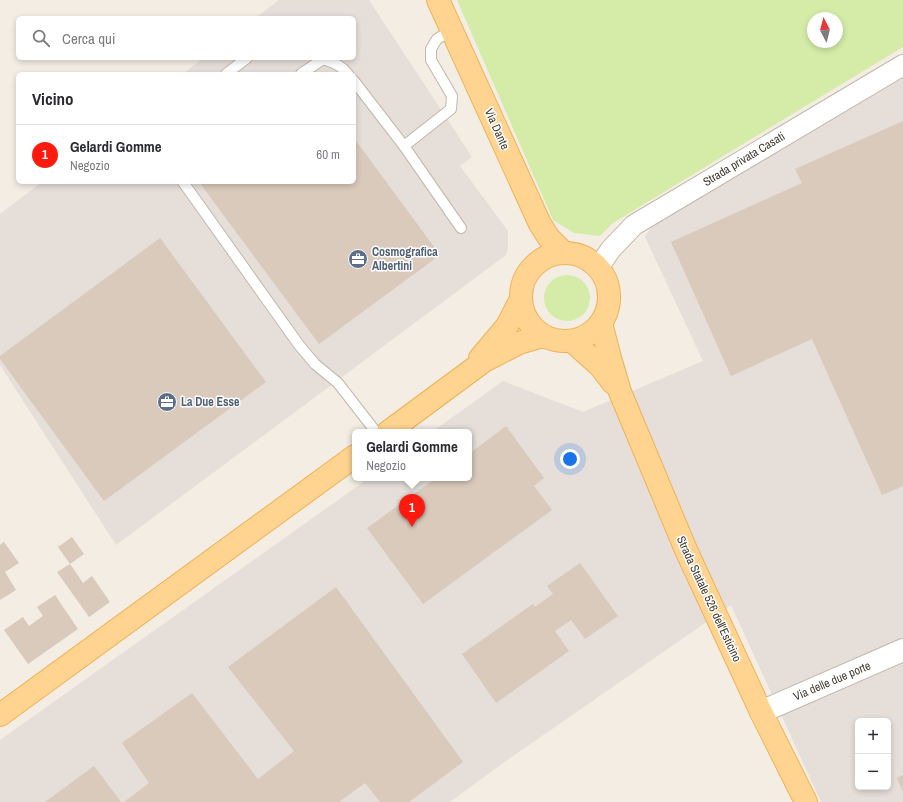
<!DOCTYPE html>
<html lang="it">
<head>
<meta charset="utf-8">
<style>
  :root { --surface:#fff; --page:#f7f7f7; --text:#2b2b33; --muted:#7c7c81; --line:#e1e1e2; --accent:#ff1a0f }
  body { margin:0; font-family:"Archivo Narrow",sans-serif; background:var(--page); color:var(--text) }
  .controls { position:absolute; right:12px; bottom:12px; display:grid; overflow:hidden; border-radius:6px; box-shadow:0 2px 6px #0003 }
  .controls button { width:36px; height:36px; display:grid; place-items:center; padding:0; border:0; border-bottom:1px solid var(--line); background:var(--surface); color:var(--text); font:20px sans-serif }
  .compass { position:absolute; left:807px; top:12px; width:36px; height:36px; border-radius:50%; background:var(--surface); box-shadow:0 2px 6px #0003; rotate:353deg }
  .you { position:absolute; left:570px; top:459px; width:14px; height:14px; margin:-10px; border:3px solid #fff; border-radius:50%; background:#1a73e8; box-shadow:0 0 0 6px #1a73e833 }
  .badge { display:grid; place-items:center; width:26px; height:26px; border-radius:50%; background:var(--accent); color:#fff; font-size:13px; font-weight:700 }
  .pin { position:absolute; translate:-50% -33px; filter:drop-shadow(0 1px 2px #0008) }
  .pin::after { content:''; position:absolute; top:21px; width:14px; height:12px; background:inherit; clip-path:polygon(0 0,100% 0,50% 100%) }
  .popup { position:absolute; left:352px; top:429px; width:120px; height:52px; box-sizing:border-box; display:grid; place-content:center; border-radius:6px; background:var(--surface); filter:drop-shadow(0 1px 3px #0005); font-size:13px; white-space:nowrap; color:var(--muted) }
  .popup b { font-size:15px; color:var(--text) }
  .popup::after { content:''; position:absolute; left:50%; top:100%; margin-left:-8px; border:8px solid transparent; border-top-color:var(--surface) }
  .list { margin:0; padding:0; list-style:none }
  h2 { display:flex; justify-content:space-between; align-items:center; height:52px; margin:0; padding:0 16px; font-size:17px }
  h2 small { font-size:13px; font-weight:400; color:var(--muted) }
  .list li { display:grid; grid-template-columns:26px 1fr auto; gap:12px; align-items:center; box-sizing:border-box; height:60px; padding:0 16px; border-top:1px solid var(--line) }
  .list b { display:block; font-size:15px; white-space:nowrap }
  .list p { margin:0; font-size:13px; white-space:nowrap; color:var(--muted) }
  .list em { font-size:13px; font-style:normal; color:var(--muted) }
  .icon { flex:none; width:22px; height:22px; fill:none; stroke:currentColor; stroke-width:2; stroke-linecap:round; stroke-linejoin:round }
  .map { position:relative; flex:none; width:903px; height:802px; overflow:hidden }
  .search { position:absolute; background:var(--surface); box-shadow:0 2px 6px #0003; left:16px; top:16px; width:340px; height:44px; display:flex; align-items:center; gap:10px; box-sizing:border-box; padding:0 14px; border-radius:6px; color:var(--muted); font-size:15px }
  .panel { position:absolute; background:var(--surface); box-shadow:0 2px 6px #0003; left:16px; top:72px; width:340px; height:112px; border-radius:6px }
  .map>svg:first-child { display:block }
  .industrial { fill:#e5ded9; fill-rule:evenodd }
  .green { fill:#d4eca8; fill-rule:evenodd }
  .building { fill:#d9cabb }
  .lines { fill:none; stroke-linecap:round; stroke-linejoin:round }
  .service-casing { stroke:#c3b7a8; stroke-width:12 }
  .minor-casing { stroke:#c3b7a8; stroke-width:22 }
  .tertiary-casing { stroke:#c3b7a8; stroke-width:24 }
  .primary-casing { stroke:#eeb157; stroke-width:24 }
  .service { stroke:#fff; stroke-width:10 }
  .minor { stroke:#fff; stroke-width:20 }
  .tertiary { stroke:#fff; stroke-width:22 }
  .primary { stroke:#ffd491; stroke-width:22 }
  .labels { text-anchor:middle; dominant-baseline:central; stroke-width:3; stroke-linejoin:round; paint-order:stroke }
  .street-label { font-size:12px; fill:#463d33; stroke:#fff }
  .service-label { font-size:12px; font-weight:bold; fill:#4e5e75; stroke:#fff; text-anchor:start }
</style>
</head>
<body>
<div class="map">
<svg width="903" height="802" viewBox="0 0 903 802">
  <rect width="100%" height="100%" fill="#f3ede4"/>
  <g class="industrial">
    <path d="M 279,0 L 369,0 L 472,157 L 460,166 L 508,231 L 508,248 L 506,255 L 116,545 L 0,365 L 0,214 L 42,182 L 354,182 L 354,74 L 183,74 L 203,58 L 354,58 L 354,18 L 255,18 Z"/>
    <path d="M 903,73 L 903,802 L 821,802 L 731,605 L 503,763 L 450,802 L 0,802 L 0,740 L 369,478 L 469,478 L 469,432 L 432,432 L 503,381 L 583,412 L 703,361 L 645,237 L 655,220 ZM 858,721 L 888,721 L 888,787 L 858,787 Z"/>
  </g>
  <g class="green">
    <path d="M 457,0 L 903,0 L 903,47 L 613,223 L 600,236 L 574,233 L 553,220 ZM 813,18 L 837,18 L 837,42 L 813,42 Z"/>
    <circle cx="567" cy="298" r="23"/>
  </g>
  <g class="building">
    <path d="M 903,121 L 903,486 L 882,495 L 812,339 L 731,376 L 671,242 L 802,183 L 795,169 Z"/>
    <path d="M 354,138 L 440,255 L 319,344 L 199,182 L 354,182 Z"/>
    <path d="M 160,238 L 266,382 L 104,501 L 0,359 L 0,356 Z"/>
    <path d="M 506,426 L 544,478 L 534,486 L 552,510 L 423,604 L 367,528 L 436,478 L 469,478 L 469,454 Z"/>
    <path d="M 72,537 L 84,554 L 70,564 L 83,583 L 92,576 L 110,602 L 89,617 L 57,572 L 70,564 L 58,547 Z"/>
    <path d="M 4,542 L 19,563 L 5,572 L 16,590 L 0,600 L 0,545 Z"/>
    <path d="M 580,563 L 618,616 L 585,639 L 571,620 L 555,631 L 569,651 L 496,703 L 462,654 L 533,604 L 535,607 L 553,594 L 547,586 Z"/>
    <path d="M 336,587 L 463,762 L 409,802 L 380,802 L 365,783 L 339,802 L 124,802 L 149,783 L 122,743 L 192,693 L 258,779 L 294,751 L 228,667 Z"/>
    <path d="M 55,595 L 78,629 L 28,664 L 4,630 L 23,617 L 29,626 L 43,616 L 37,607 Z"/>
    <path d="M 94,766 L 121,802 L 45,802 Z"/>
    <path d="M 903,775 L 903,792 L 897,778 Z"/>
  </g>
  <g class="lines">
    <defs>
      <g id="service">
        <path d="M 226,74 L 247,58"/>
        <path d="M 301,74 L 323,59 C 334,63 341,65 348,74"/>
        <path d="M 354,81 L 404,146 L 451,109 L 452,96 L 431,60 L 431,49 L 437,39 L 452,30"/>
        <path d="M 404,146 L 461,228"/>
        <path d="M 183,182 L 299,345 L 315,364 L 338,383 L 376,432"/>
      </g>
      <path id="minor" d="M 598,268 L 611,249 L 634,225 L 903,65"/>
      <path id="tertiary" d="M 761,712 L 903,650"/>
      <g id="primary">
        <path d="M 438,0 L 540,224 L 549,238 L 564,253"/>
        <circle cx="565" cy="297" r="44"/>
        <path d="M 601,323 L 610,358 L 620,392 L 686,550 L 761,712 L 806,802"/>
        <path d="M 572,341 L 600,366 L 613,383"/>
        <path d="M 480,358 L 507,326 L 520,301"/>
        <path d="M 388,432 L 484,361 L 519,343 L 543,336"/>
        <path d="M 0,715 L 355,456"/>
      </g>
    </defs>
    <use href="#service" class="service-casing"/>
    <use href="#minor" class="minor-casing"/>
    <use href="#tertiary" class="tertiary-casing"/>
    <use href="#primary" class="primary-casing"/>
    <use href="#service" class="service"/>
    <use href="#minor" class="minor"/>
    <use href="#tertiary" class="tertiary"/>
    <use href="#primary" class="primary"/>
  </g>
  <defs>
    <symbol id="office-disc" viewBox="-11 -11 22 22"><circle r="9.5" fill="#5c6f8a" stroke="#fff"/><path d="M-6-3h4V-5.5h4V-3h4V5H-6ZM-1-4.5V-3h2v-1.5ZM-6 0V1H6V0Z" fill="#fff"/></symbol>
  </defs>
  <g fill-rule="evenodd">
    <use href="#office-disc" x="347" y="248" width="22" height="22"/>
    <use href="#office-disc" x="156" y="391" width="22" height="22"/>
  </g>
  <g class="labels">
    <g class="street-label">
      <text transform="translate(497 129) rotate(66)">Via Dante</text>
      <text transform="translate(744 159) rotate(-31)">Strada privata Casati</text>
      <text transform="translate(709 599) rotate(65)">Strada Statale 526 dell'Esticino</text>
      <text transform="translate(832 681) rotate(-23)">Via delle due porte</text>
    </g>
    <g class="service-label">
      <text x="372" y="252">Cosmografica<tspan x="372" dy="14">Albertini</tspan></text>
      <text x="181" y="402">La Due Esse</text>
    </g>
  </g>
</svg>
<div class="controls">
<button>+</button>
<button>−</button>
</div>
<svg class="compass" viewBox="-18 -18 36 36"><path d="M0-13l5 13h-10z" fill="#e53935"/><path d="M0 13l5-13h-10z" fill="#7c7c81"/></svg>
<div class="you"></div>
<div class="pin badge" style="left:412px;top:527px">1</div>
<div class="popup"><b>Gelardi Gomme</b>Negozio</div>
<div class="search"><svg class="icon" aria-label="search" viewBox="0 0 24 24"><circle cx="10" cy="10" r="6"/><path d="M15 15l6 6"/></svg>Cerca qui</div>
<section class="panel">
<h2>Vicino<small></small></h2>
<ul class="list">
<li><span class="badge">1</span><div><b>Gelardi Gomme</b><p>Negozio</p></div><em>60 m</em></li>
</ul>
</section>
</div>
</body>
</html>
